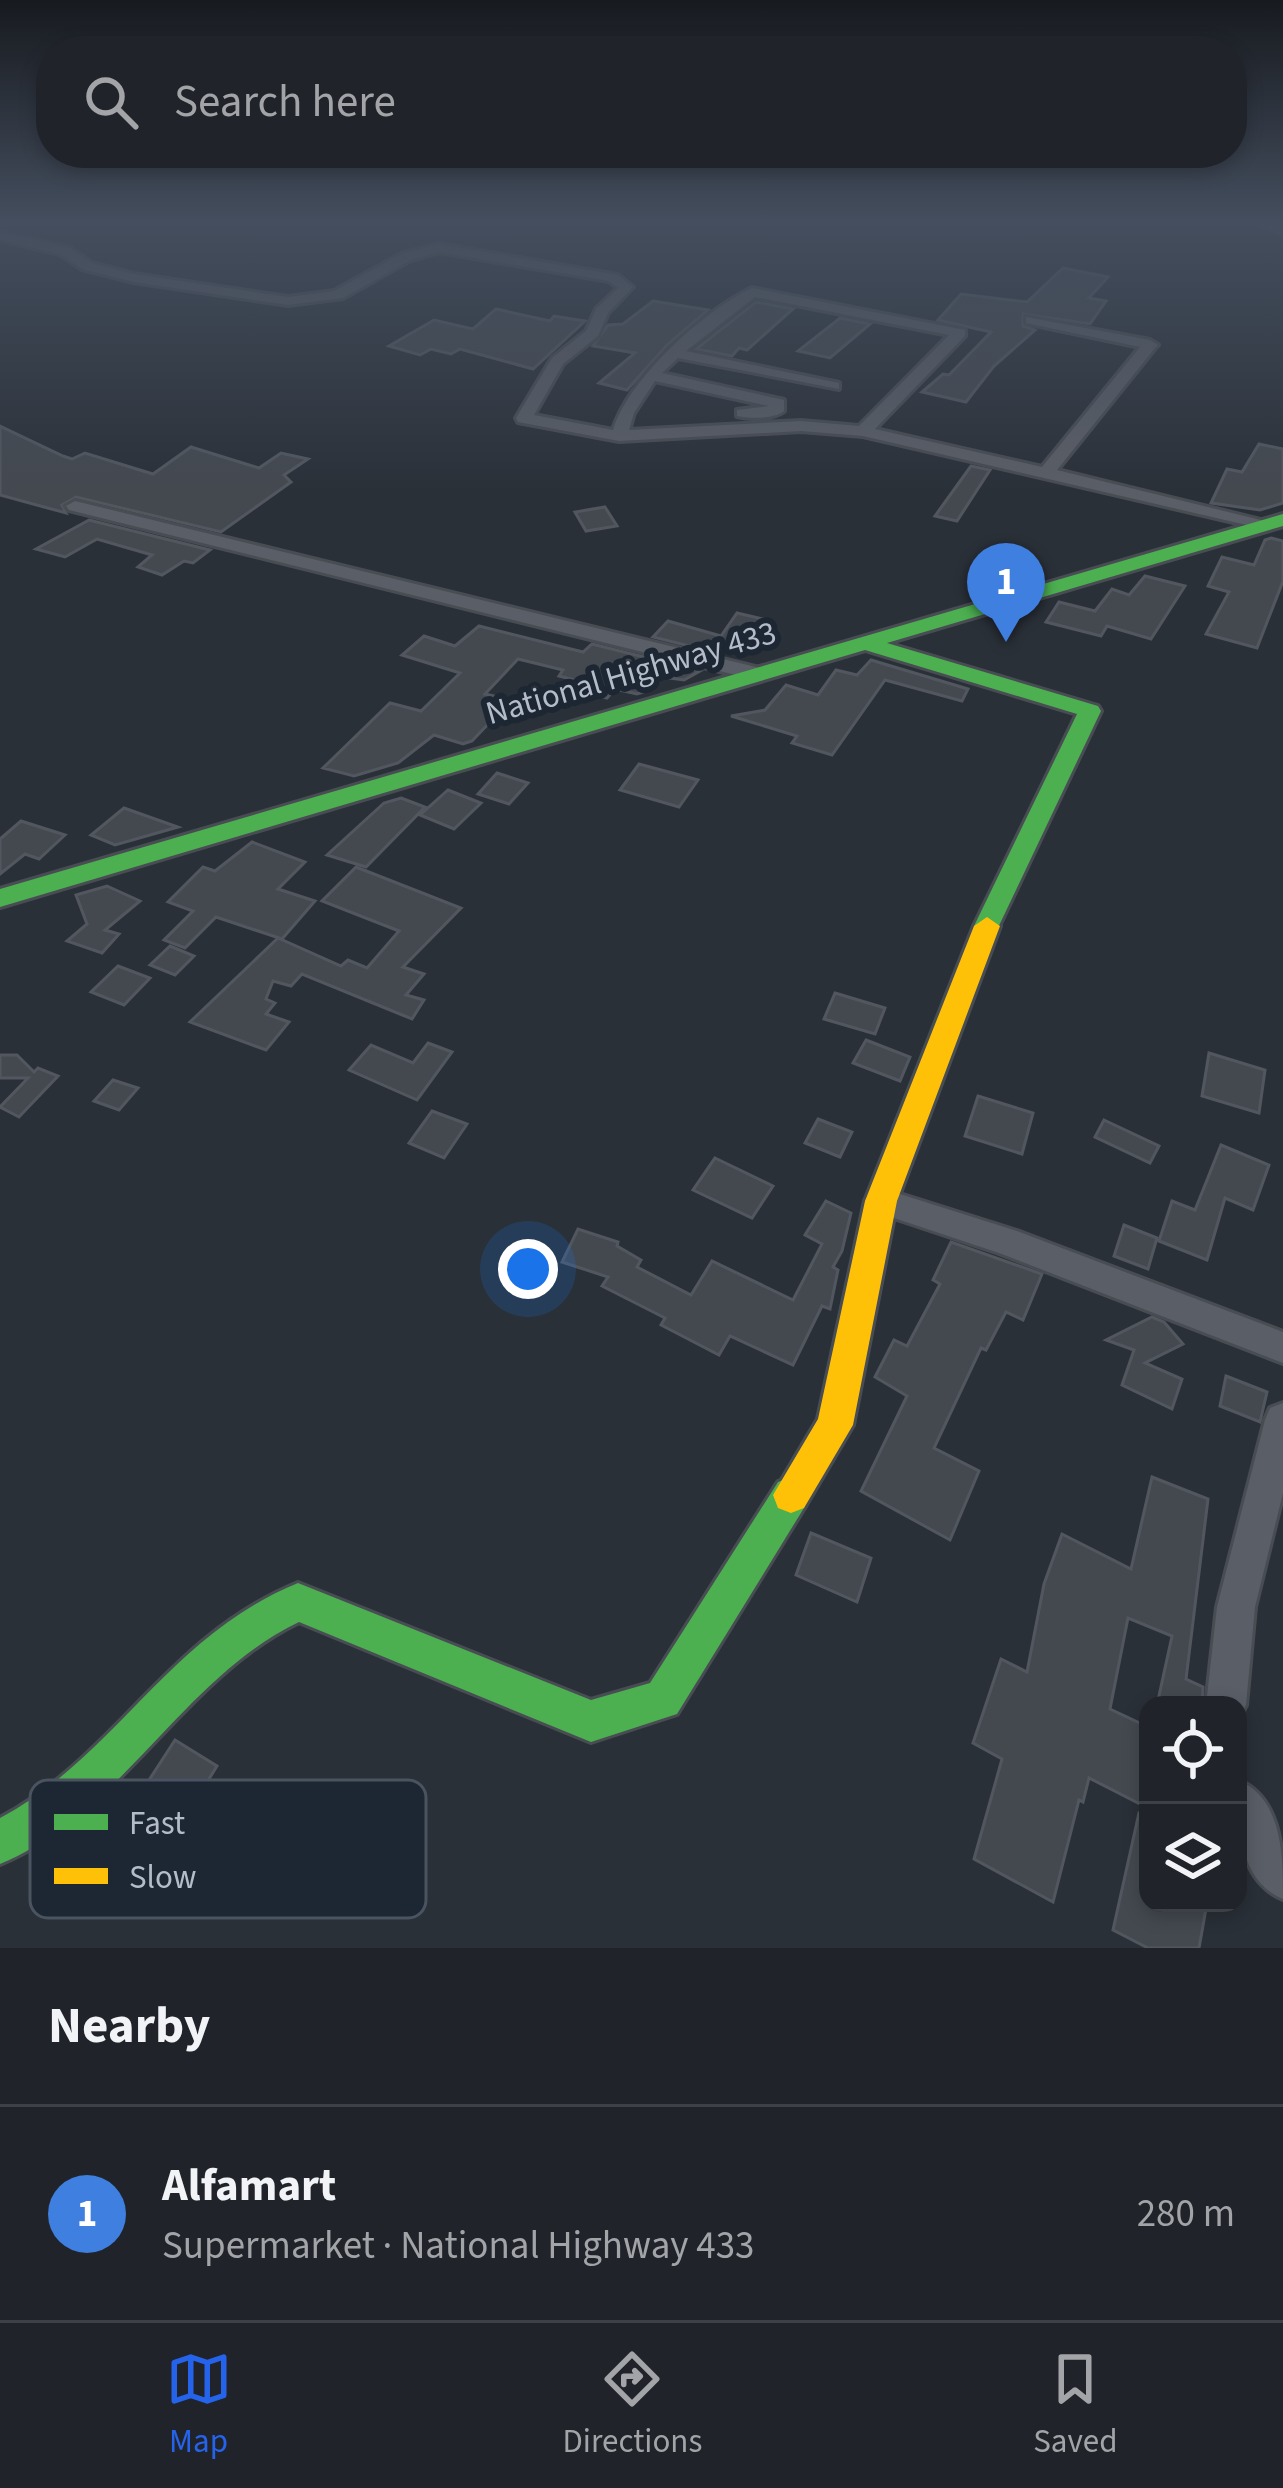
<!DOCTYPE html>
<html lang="en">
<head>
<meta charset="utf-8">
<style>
  :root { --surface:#20242a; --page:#2d3036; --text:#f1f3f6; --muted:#a2a4a8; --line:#3d4147; --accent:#2563eb }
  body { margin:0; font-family:"Source Sans 3",sans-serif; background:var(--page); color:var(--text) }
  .controls { position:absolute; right:36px; bottom:36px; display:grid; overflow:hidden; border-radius:24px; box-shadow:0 6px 18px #0003 }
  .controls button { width:108px; height:108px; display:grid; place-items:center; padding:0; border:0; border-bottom:3px solid var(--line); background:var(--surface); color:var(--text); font:60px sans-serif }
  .you { position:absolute; left:528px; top:1269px; width:42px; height:42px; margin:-30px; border:9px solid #fff; border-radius:50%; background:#1a73e8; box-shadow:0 0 0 18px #1a73e833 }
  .badge { display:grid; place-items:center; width:78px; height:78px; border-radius:50%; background:var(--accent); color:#fff; font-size:39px; font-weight:700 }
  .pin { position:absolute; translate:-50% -99px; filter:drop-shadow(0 3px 6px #0008) }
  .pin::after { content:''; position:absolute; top:63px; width:42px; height:36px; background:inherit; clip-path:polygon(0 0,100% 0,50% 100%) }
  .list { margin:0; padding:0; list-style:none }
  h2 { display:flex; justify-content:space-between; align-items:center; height:156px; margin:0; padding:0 48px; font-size:51px }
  h2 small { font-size:39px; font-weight:400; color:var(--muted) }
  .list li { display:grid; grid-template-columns:78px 1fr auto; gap:36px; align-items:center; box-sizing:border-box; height:216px; padding:0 48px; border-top:3px solid var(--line) }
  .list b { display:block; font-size:45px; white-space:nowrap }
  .list p { margin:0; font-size:39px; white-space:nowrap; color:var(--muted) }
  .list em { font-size:39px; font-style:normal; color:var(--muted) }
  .icon { flex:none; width:66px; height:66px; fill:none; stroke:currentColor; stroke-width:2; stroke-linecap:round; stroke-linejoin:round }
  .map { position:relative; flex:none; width:1283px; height:1948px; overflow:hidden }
  .search { position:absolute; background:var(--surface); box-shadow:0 6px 18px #0003; left:36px; right:36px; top:36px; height:132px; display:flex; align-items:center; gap:30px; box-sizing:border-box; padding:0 42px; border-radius:48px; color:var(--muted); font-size:45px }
  .sheet { height:372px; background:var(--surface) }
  nav { display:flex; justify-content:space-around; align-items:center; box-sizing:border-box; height:168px; border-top:3px solid var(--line); background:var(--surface); font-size:33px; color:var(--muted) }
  nav a { display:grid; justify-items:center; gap:6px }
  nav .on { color:var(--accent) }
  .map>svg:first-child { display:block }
  .building { fill:#444950; stroke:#52575f; stroke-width:3 }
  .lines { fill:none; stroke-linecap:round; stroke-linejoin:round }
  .street-casing { stroke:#484c53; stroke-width:6 }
  .fast-casing { stroke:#484c53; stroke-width:6 }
  .slow-casing { stroke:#484c53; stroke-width:6 }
  .street { fill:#5a5e66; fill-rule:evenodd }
  .fast { fill:#4caf50; fill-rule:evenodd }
  .slow { fill:#ffc107; fill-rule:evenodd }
  .labels { text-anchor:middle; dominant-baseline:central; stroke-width:12; stroke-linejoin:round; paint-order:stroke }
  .street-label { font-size:33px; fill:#b4bcc9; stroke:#1d2633 }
  .key { fill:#1d2633; stroke:#4a5360; stroke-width:3 }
  .key-label { font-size:33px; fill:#b4bcc9 }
</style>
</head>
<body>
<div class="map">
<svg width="1283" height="1948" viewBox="0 0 1283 1948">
  <rect width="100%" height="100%" fill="#2a3038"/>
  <g class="building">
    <path d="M 1063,268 L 1108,277 L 1089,298 L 1106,301 L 1090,324 L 1023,314 L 1023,326 L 1035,330 L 994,366 L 966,402 L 922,392 L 943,374 L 949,375 L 991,332 L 938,320 L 961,294 L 1027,302 Z"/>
    <path d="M 653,301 L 708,310 L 667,345 L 627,390 L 599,383 L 635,353 L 593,346 L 608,325 L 623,324 Z"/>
    <path d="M 756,302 L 793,309 L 747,350 L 739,348 L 732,356 L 696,349 Z"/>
    <path d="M 496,309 L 550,321 L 554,316 L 585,321 L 533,369 L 460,349 L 451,354 L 431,349 L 420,355 L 389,346 L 434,320 L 473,329 Z"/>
    <path d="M 840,318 L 870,324 L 830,358 L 798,351 Z"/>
    <path d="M 0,426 L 63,456 L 72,459 L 85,453 L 153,474 L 191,447 L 259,468 L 281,453 L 308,459 L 284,475 L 291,482 L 221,532 L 76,497 L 62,505 L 66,513 L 0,495 Z"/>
    <path d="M 1259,444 L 1283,449 L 1283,503 L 1260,510 L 1211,503 L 1227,469 L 1242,472 Z"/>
    <path d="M 971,466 L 990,470 L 957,521 L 935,516 Z"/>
    <path d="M 605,507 L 617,526 L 586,531 L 575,512 Z"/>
    <path d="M 89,520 L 210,550 L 193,563 L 184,561 L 162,575 L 138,567 L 152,555 L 97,539 L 65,557 L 36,549 Z"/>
    <path d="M 1271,538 L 1283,541 L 1283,581 L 1257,648 L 1206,634 L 1229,592 L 1208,586 L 1222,557 L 1254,565 L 1265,540 Z"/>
    <path d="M 1145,576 L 1185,586 L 1151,639 L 1107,626 L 1101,636 L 1046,622 L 1059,602 L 1095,611 L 1112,589 L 1129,595 Z"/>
    <path d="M 737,613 L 767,620 L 749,647 L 721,640 L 713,652 L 653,637 L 668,621 L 721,636 Z"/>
    <path d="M 479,626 L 583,652 L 592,644 L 700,671 L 684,680 L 662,677 L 653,689 L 637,694 L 615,689 L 607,698 L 580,691 L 587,683 L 559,676 L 563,670 L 518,659 L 485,694 L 503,698 L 488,718 L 493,719 L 472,741 L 463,744 L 434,735 L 398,763 L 354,776 L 323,768 L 390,703 L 421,711 L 460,673 L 402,655 L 424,636 L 455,646 Z"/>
    <path d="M 871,660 L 968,689 L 962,701 L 885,680 L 832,755 L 792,743 L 797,736 L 731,716 L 765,710 L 786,685 L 818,695 L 836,670 L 857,675 Z"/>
    <path d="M 639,764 L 698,780 L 679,807 L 620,790 Z"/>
    <path d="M 497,773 L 528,783 L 509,804 L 478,794 Z"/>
    <path d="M 448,790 L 481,803 L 454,829 L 420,815 Z"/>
    <path d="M 401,798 L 425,807 L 366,867 L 327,855 L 384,803 Z"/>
    <path d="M 124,808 L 178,827 L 115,845 L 91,835 Z"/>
    <path d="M 21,821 L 65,835 L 39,859 L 25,854 L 0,874 L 0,839 Z"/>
    <path d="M 252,842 L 305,862 L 278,889 L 315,901 L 282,939 L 216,917 L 185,948 L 164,940 L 193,911 L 168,902 L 203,867 L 215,871 Z"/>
    <path d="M 356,867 L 461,908 L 403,967 L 424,974 L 406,995 L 424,1000 L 412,1019 L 302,974 L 291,986 L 273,981 L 266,999 L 275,1003 L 266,1014 L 289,1022 L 266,1050 L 190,1022 L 278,938 L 341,966 L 348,960 L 367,968 L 399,931 L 322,901 Z"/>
    <path d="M 107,886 L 140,901 L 105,930 L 119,934 L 102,953 L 67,941 L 87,924 L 76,895 Z"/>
    <path d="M 170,946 L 194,956 L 175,975 L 150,965 Z"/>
    <path d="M 118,966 L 150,978 L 124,1005 L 91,992 Z"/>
    <path d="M 835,993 L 885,1008 L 875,1034 L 824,1019 Z"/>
    <path d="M 866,1040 L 910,1057 L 900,1081 L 853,1063 Z"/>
    <path d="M 428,1043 L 452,1052 L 417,1100 L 349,1070 L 371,1045 L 413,1063 Z"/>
    <path d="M 1209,1053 L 1265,1070 L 1259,1113 L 1202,1096 Z"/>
    <path d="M 0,1055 L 17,1055 L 34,1072 L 38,1068 L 58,1076 L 19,1117 L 0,1107 L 28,1078 L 0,1078 Z"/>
    <path d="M 113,1080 L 138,1088 L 119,1110 L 94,1101 Z"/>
    <path d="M 978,1096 L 1033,1113 L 1022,1154 L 965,1136 Z"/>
    <path d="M 432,1111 L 467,1124 L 444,1158 L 409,1143 Z"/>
    <path d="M 818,1119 L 852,1132 L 840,1157 L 805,1143 Z"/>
    <path d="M 1104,1120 L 1159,1146 L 1150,1163 L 1095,1137 Z"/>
    <path d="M 1221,1145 L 1269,1165 L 1253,1210 L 1225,1198 L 1207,1260 L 1159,1241 L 1172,1201 L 1195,1210 Z"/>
    <path d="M 715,1158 L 773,1186 L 752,1218 L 693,1190 Z"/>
    <path d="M 826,1201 L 851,1213 L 842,1251 L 833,1267 L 838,1270 L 830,1309 L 822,1306 L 793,1365 L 730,1336 L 719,1355 L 661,1325 L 665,1318 L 602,1286 L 608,1277 L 562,1262 L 578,1229 L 618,1242 L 617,1246 L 641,1260 L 637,1267 L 691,1295 L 712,1261 L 793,1300 L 822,1244 L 805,1235 Z"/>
    <path d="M 1124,1225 L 1157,1238 L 1148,1269 L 1114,1256 Z"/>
    <path d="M 951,1242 L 1042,1274 L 1023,1320 L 1006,1312 L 986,1350 L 981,1348 L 934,1448 L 979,1471 L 950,1540 L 861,1491 L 907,1396 L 875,1377 L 894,1340 L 907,1346 L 940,1284 L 933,1280 Z"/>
    <path d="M 1152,1317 L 1164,1322 L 1183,1344 L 1145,1363 L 1182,1379 L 1172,1409 L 1122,1385 L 1134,1350 L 1106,1340 Z"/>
    <path d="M 1226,1376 L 1267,1392 L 1260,1422 L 1220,1406 Z"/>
    <path d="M 1152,1477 L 1208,1499 L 1186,1679 L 1203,1687 L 1202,1705 L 1157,1705 L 1172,1636 L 1128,1618 L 1110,1709 L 1148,1727 L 1148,1808 L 1089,1778 L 1083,1802 L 1079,1800 L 1053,1902 L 974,1859 L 1002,1759 L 973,1743 L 1001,1659 L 1027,1672 L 1044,1584 L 1062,1534 L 1131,1569 Z"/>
    <path d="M 811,1533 L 871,1558 L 857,1602 L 796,1575 Z"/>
    <path d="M 175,1740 L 217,1766 L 183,1821 L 140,1794 Z"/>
    <path d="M 1139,1813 L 1148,1814 L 1148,1903 L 1207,1903 L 1199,1948 L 1148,1948 L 1113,1930 Z"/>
  </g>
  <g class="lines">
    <defs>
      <g id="street">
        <path d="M 1253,220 L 1283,226 L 1283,235 L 1254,223 Z"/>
        <path d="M 0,232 L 70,248 L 92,263 L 134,274 L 288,297 L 334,291 L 401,254 L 439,244 L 618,275 L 633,287 L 608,313 L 598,336 L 563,364 L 534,415 L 613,430 C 629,378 704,311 752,288 L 965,330 L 965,336 L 875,429 L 1042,467 L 1140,347 L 1026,323 L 1026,317 L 1150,340 L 1158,345 L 1155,348 L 1057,470 L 1277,524 L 1268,530 L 863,436 L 801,431 L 619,441 L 518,422 L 516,418 L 552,358 L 586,331 L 596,309 L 618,288 L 609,281 L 439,252 L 411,260 L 343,298 L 288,305 L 134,282 L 82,269 L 60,254 L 0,240 ZM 755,297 L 949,335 L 859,426 L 801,421 L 629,430 L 634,413 L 655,381 L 769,406 L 737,410 L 737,416 C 751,419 774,419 784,411 L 784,400 L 662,373 L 678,358 L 839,389 L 839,383 L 686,351 Z"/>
        <path d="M 75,501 L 764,669 L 767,674 L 756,680 L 69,510 L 66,506 Z"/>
        <path d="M 881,1188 L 1017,1231 L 1283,1332 L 1283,1363 L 999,1253 L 870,1210 L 865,1201 L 870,1192 Z"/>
        <path d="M 1283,1403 L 1283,1493 L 1255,1607 L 1246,1705 L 1238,1720 L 1238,1705 L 1206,1705 L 1217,1607 L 1265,1420 L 1270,1408 Z"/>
        <path d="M 1238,1780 C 1283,1799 1283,1856 1283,1899 C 1237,1880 1238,1822 1238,1780 Z"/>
      </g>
      <g id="fast">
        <path d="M 1283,514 L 1283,526 L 887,643 L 1098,706 L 1101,711 L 996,932 L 978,932 L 974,926 L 1077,714 L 865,650 L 0,907 L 0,889 Z"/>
        <path d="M 791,1477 L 804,1482 L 809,1495 L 804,1508 L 677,1714 L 591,1742 L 299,1622 C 181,1679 123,1813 0,1864 L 0,1818 C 118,1755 166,1637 298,1583 L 591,1700 L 650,1683 L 778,1482 Z"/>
      </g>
      <path id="slow" d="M 987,917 L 1000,926 L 897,1201 L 853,1425 L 804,1508 L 791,1513 L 778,1508 L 773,1495 L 818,1419 L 865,1201 L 974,926 Z"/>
    </defs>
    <use href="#street" class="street-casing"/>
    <use href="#fast" class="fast-casing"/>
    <use href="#slow" class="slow-casing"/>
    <use href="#street" class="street"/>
    <use href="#fast" class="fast"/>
    <use href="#slow" class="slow"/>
  </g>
  <linearGradient id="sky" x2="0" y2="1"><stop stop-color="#171a1f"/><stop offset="0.45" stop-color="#444e5e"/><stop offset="1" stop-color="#444e5e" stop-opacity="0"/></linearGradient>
  <rect width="1283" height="493" fill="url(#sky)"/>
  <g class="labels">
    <g class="street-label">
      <text transform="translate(631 673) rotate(-16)">National Highway 433</text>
    </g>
  </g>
  <rect x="30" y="1780" width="396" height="138" rx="18" class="key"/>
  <rect x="54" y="1814" width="54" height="16" fill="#4caf50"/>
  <rect x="54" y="1868" width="54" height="16" fill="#ffc107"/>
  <g class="key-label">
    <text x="129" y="1834">Fast</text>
    <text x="129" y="1888">Slow</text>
  </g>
</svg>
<div class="controls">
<button><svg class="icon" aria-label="locate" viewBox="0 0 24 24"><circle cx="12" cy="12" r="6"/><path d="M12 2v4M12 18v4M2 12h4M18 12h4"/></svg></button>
<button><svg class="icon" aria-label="layers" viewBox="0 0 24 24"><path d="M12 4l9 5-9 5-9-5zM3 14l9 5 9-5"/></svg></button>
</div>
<div class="you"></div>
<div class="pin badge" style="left:1006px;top:642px;background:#3f7fe0">1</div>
<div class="search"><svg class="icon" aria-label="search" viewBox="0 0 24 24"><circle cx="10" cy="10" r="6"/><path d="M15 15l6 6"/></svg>Search here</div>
</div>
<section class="sheet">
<h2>Nearby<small></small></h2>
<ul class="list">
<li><span class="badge" style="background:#3f7fe0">1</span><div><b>Alfamart</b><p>Supermarket · National Highway 433</p></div><em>280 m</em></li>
</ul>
</section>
<nav>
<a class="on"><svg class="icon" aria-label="map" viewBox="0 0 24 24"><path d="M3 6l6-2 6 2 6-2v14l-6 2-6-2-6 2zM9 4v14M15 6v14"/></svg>Map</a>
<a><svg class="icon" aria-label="directions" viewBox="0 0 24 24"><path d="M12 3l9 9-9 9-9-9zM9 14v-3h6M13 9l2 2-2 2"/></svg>Directions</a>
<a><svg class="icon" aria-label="saved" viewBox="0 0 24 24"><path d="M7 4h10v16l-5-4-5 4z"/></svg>Saved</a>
</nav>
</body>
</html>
